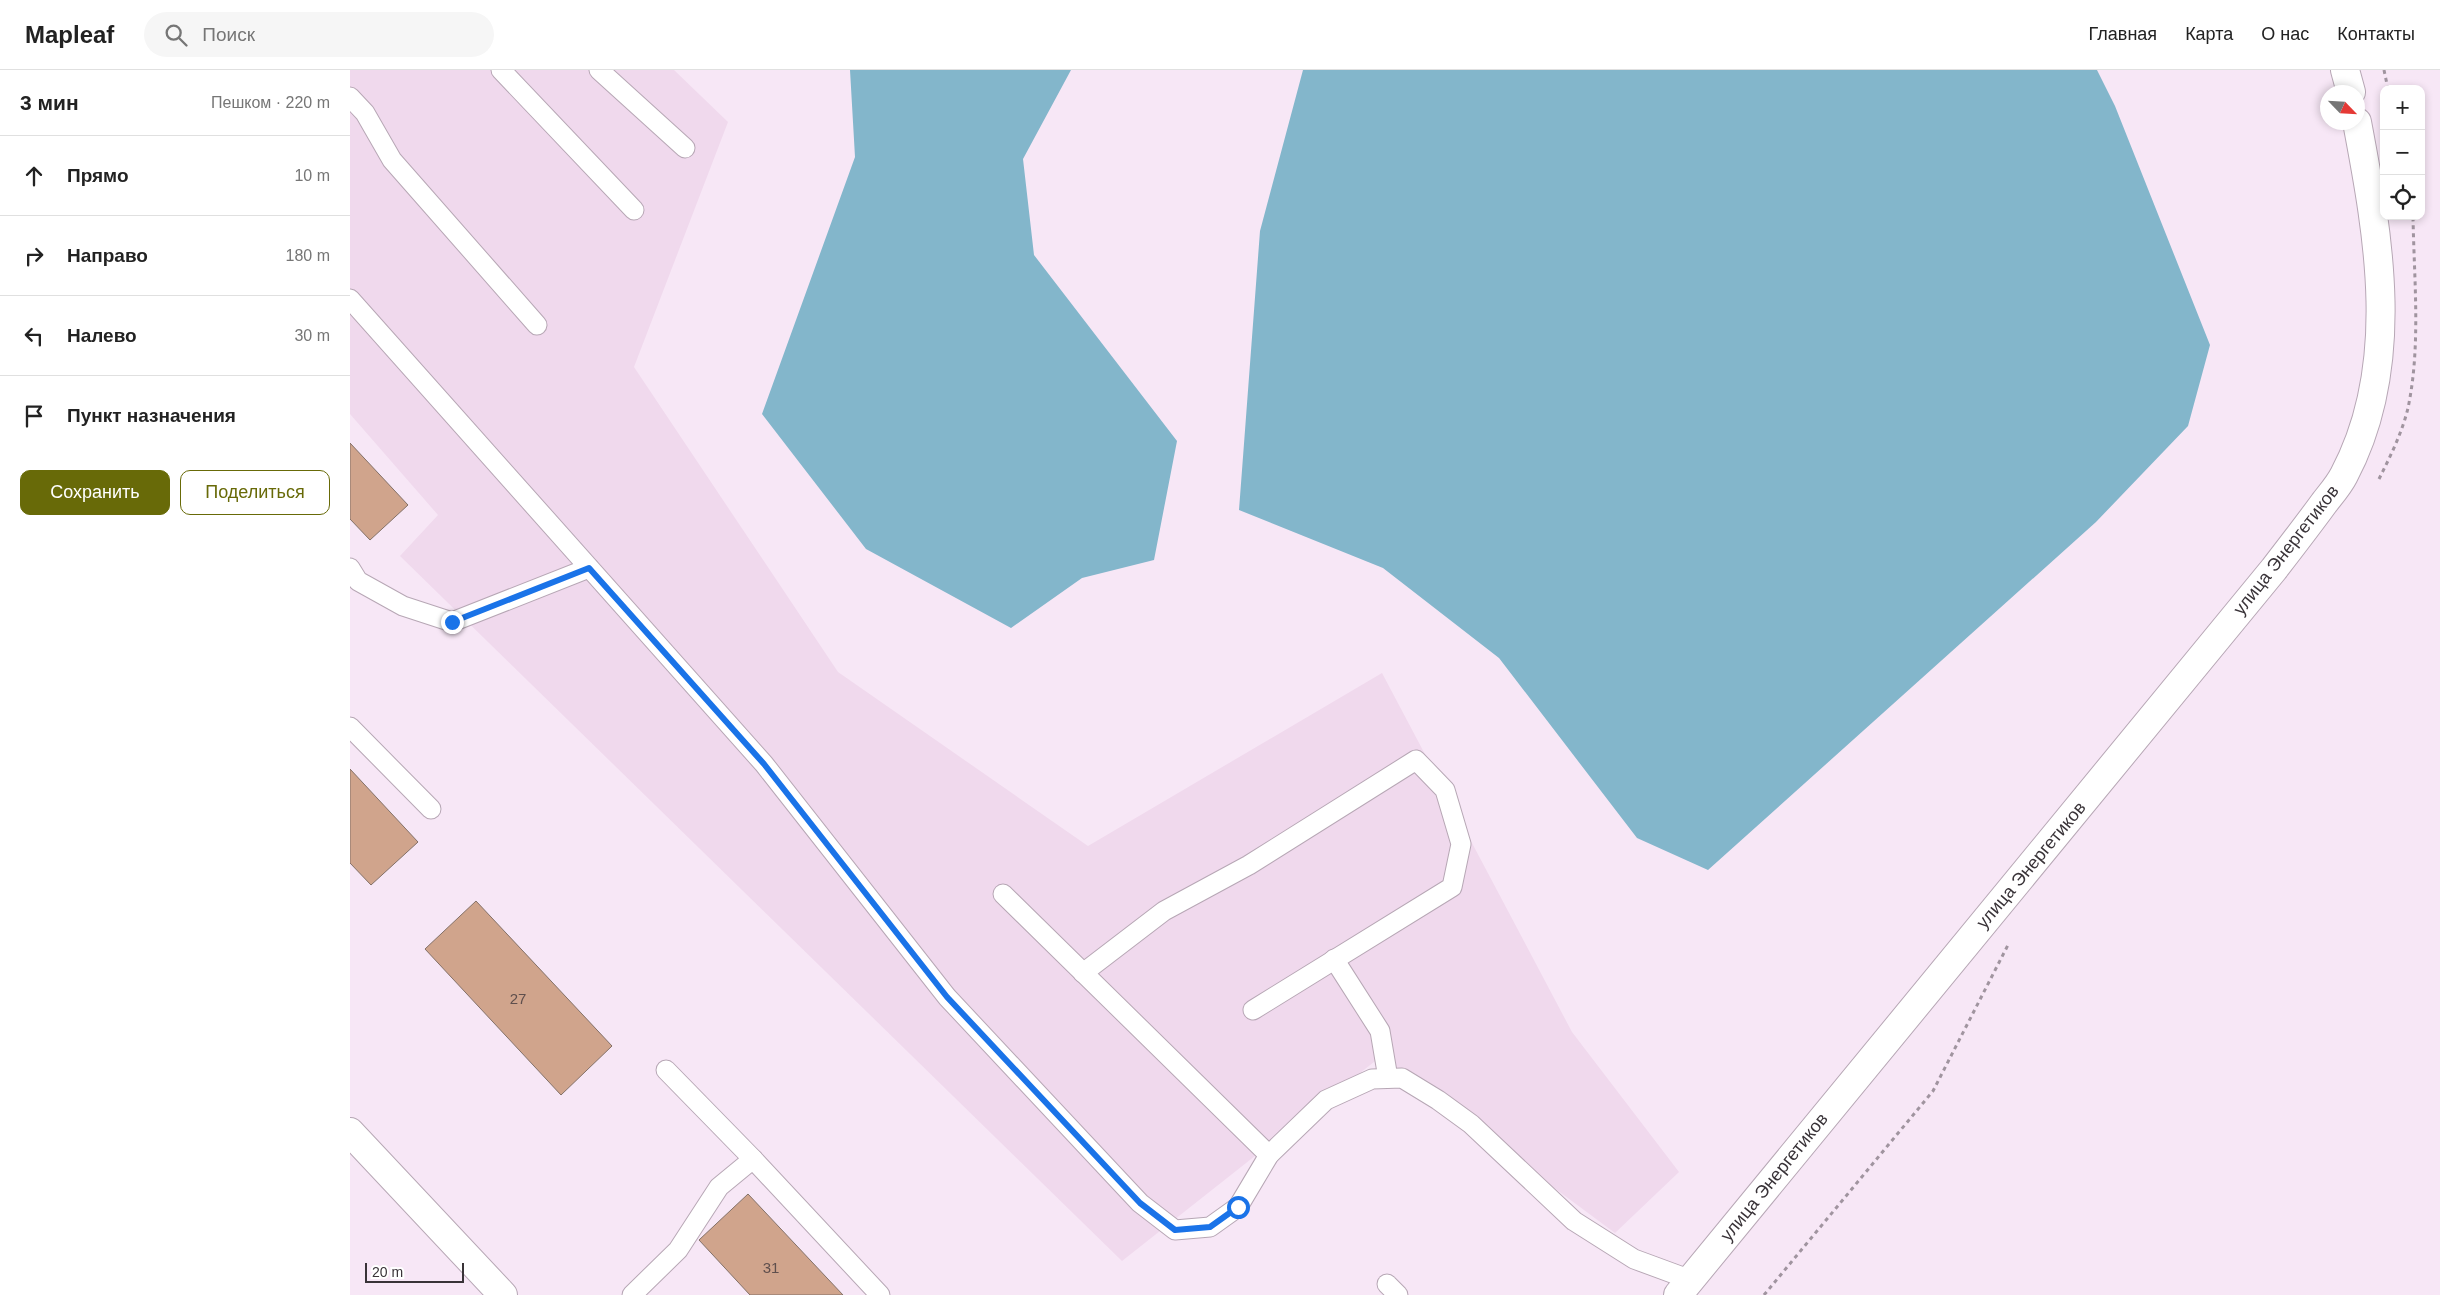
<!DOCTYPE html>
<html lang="ru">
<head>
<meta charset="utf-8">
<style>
  :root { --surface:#fff; --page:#f6f6f6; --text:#222; --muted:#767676; --line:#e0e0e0; --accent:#686a08 }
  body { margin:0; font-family:Arial,sans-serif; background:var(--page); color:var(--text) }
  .controls { position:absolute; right:15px; top:15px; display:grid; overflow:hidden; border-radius:10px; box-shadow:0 2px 8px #0003 }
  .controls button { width:45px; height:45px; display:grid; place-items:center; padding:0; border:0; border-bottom:1px solid var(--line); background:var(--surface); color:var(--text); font:25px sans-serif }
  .compass { position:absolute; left:1970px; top:15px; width:45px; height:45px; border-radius:50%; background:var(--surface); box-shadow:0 2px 8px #0003; rotate:115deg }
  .scale { position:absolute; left:15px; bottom:12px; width:99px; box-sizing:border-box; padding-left:5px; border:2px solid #393338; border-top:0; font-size:14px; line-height:18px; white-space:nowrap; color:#393338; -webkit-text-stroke:4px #fff; paint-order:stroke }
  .stop { position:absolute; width:15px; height:15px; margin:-11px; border:4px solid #1a73e8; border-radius:50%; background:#fff }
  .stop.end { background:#1a73e8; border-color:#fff; box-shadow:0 1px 5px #0008 }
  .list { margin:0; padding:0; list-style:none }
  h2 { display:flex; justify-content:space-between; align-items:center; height:65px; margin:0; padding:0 20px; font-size:21px }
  h2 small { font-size:16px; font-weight:400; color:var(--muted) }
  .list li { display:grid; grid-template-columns:32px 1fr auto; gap:15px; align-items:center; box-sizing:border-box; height:80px; padding:0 20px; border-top:1px solid var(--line) }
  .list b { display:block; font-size:19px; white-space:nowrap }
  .list em { font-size:16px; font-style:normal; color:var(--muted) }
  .actions { display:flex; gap:10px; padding:15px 20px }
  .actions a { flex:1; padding:11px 0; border:1px solid var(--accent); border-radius:10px; text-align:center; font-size:18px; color:var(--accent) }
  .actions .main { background:var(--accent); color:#fff }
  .icon { flex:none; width:28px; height:28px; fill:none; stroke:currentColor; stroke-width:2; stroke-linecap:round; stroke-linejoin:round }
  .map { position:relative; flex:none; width:2090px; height:1225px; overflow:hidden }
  header { display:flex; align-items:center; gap:30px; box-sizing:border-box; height:70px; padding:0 25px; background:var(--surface); border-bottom:1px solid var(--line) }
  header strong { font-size:24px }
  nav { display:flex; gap:28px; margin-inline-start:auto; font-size:18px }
  .search { width:350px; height:45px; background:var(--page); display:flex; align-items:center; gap:12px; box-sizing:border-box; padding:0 18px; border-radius:28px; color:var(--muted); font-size:19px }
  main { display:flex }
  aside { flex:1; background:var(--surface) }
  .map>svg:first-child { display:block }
  .built { fill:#f0d9ed }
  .water { fill:#83b6cb }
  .building { fill:#d0a48c; stroke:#837168 }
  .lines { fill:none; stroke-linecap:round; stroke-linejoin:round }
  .lane-casing { stroke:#b7a7b5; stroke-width:21 }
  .secondary-casing { stroke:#b7a7b5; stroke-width:30 }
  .path { stroke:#a0949f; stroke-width:3; stroke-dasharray:4 4; stroke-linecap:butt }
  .lane { stroke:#fff; stroke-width:19 }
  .secondary { stroke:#fff; stroke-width:28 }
  .route { stroke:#1a73e8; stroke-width:6 }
  .labels { text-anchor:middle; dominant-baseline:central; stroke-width:4; stroke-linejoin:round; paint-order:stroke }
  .number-label { font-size:15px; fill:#5f4f4d }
  .street-label { font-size:18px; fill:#393338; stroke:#fff }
</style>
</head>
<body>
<header>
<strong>Mapleaf</strong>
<div class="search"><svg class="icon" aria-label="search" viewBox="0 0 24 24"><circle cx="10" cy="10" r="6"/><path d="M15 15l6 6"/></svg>Поиск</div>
<nav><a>Главная</a><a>Карта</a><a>О нас</a><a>Контакты</a></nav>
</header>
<main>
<aside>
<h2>3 мин<small>Пешком · 220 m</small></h2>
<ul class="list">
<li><svg class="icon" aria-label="ahead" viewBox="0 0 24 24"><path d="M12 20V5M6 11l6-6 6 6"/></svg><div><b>Прямо</b></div><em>10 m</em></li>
<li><svg class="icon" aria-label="right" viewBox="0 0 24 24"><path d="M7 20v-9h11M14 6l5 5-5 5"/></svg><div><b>Направо</b></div><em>180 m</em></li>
<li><svg class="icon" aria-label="left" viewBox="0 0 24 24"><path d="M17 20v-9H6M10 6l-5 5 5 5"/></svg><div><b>Налево</b></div><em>30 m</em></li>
<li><svg class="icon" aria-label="arrive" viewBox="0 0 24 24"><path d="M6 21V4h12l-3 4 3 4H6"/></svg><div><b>Пункт назначения</b></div></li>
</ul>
<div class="actions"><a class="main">Сохранить</a><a>Поделиться</a></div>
</aside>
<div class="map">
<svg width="2090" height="1225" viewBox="0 0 2090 1225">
  <rect width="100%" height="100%" fill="#f7e7f6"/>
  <path class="built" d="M 0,0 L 324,0 L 378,52 L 284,297 L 488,602 L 738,776 L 1032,603 L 1222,962 L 1329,1102 L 1265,1163 L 1029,988 L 772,1191 L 50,486 L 88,445 L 0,344 Z"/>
  <g class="water">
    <path d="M 500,0 L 721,0 L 673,89 L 684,185 L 827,371 L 804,490 L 732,508 L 661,558 L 516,479 L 412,344 L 505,87 Z"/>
    <path d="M 953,0 L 1747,0 L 1765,36 L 1860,275 L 1838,356 L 1746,452 L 1358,800 L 1287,768 L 1149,588 L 1033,498 L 889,440 L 910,161 Z"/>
  </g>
  <g class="building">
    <path d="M 0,373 L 58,435 L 20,470 L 0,449 Z"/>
    <path d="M 0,699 L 68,772 L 21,815 L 0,793 Z"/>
    <path d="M 126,831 L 262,976 L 211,1025 L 75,879 Z"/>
    <path d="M 398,1124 L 493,1225 L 400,1225 L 349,1170 Z"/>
  </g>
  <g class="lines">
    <defs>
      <g id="lane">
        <path d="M 151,0 L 284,140"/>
        <path d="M 249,0 L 335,78"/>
        <path d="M 0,27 L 15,43 L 42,90 L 187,255"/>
        <path d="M 0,229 L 414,694 L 597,927 L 790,1133 L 825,1160 L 860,1157 L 888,1137 L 919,1085 L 976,1030 L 1022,1009 L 1052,1008 L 1088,1030 L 1121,1054 L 1224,1151 L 1284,1189 L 1341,1210"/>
        <path d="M 0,498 L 8,511 L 53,536 L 102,552 L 239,498"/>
        <path d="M 0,657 L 81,739"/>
        <path d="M 653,824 L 919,1085"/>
        <path d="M 984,889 L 1030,961 L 1038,1008"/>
        <path d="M 733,903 L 814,841 L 899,795 L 1066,690 L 1095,720 L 1111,774 L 1102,817 L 903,940"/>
        <path d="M 316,1000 L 403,1089 L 530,1225"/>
        <path d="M 1037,1214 L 1048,1225"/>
        <path d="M 282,1225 L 328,1180 L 369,1117 L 403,1089"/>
      </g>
      <g id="secondary">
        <path d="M 1995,0 L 2001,22"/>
        <path d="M 0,1062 L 153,1225"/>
        <path d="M 1328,1225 L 1924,499 C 1941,477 1958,455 1974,433 C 1981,424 1989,415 1994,405 C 2052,296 2029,168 2007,52"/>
      </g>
    </defs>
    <use href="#lane" class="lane-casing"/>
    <use href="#secondary" class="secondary-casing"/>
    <g class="path">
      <path d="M 2034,0 L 2038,19"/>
      <path d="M 2029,409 C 2040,387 2052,363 2058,338 C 2071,276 2064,210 2063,146"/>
      <path d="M 1414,1225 L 1583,1021 L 1658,875"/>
    </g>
    <use href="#lane" class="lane"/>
    <use href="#secondary" class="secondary"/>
  </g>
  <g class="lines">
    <path class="route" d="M 102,552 L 239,498 L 414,694 L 597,927 L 790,1133 L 825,1160 L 860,1157 L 888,1137"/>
  </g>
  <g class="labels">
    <g class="number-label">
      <text x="168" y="928">27</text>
      <text x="421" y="1197">31</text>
    </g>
    <g class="street-label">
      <text transform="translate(1936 480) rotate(-52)">улица Энергетиков</text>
      <text transform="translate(1681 795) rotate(-50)">улица Энергетиков</text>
      <text transform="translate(1424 1107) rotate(-51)">улица Энергетиков</text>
    </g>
  </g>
</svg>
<div class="controls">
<button>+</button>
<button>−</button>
<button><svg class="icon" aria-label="locate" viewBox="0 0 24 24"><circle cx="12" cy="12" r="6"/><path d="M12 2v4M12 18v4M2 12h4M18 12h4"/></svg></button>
</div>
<svg class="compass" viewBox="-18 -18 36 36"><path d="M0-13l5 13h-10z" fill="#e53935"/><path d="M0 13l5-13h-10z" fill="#767676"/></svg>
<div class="scale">20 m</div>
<div class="stop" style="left:888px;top:1137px"></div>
<div class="stop end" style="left:102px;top:552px"></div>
</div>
</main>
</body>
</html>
